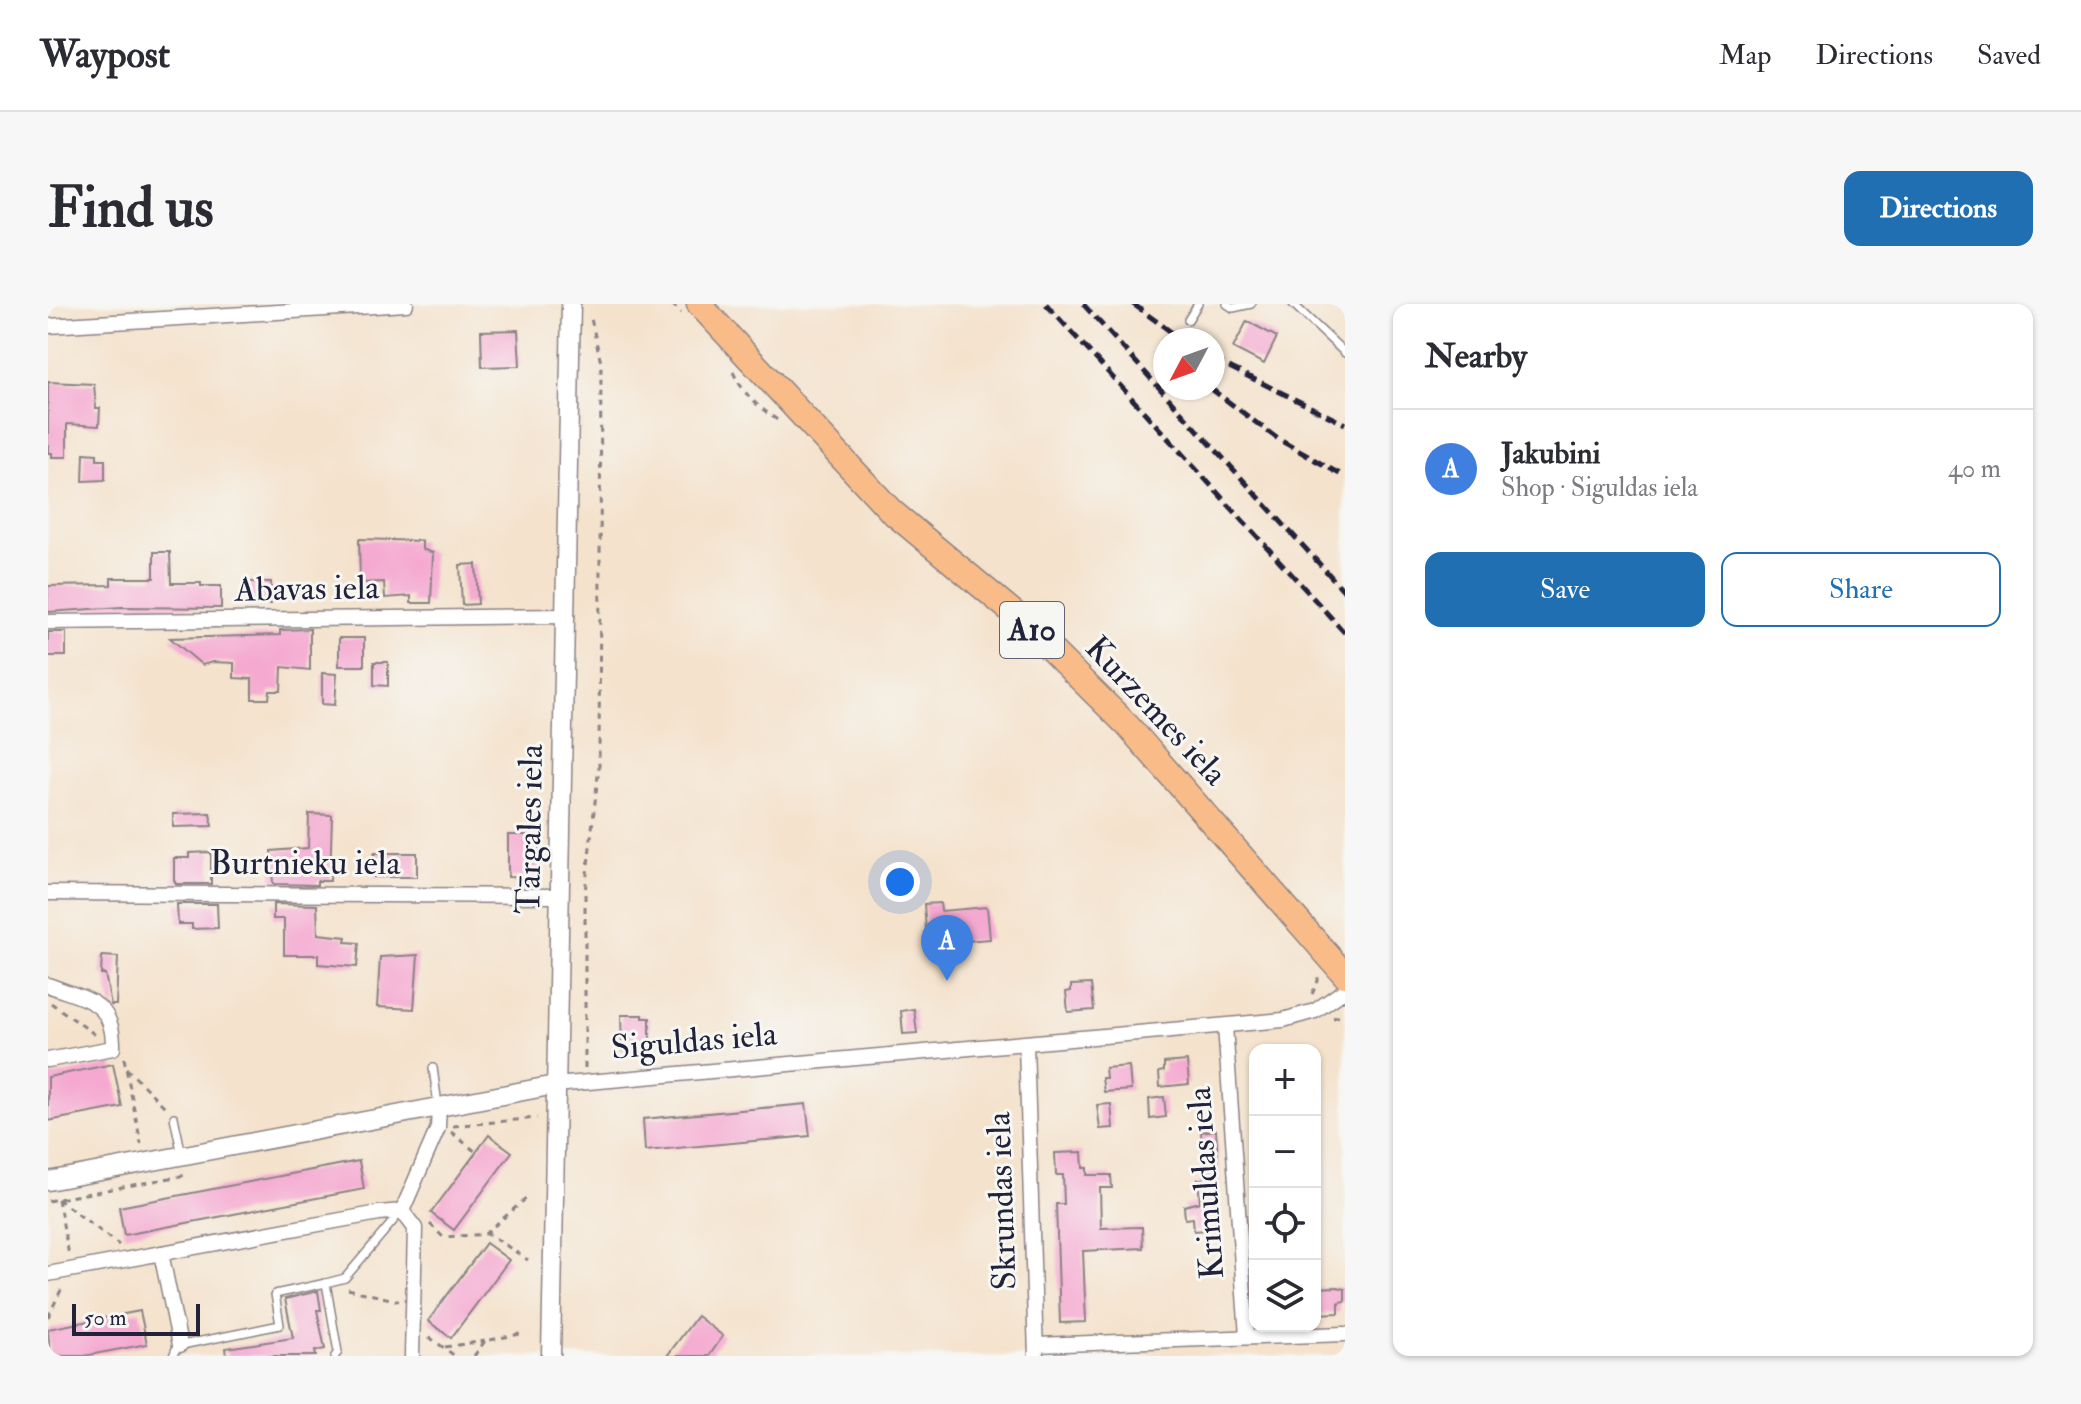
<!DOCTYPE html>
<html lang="en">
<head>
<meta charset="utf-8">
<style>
  :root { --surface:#fff; --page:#f7f7f7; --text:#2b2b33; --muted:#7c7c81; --line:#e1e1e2; --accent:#1f6fb2 }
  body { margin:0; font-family:"IM FELL Double Pica",serif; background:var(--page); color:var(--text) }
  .controls { position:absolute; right:24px; bottom:24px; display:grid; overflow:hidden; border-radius:16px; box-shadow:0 2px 6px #0004 }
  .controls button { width:72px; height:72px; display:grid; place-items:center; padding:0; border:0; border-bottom:2px solid var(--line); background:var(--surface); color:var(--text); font:40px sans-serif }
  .compass { position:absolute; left:1105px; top:24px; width:72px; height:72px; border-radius:50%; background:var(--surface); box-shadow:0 2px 6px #0004; rotate:229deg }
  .scale { position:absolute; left:24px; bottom:20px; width:128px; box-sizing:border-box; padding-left:8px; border:4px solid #22223b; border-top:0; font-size:22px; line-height:28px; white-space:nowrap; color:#22223b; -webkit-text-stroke:6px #f6f6f2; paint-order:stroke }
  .you { position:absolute; left:852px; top:578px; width:28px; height:28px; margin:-20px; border:6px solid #fff; border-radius:50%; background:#1a73e8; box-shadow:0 0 0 12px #1a73e833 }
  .badge { display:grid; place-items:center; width:52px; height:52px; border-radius:50%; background:var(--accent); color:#fff; font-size:26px; font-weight:700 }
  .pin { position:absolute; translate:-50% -66px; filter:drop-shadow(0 2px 4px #0008) }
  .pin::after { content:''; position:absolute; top:42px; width:28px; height:24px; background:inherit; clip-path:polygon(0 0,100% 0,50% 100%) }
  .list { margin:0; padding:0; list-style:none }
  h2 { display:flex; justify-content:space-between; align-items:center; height:104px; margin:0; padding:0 32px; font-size:34px }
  h2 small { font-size:26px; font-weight:400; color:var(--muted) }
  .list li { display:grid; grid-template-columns:52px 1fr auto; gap:24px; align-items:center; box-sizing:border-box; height:120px; padding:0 32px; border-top:2px solid var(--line) }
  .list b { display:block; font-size:30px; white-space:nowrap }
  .list p { margin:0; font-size:26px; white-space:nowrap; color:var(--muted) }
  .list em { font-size:26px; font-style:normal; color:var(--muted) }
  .actions { display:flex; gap:16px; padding:24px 32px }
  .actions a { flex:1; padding:18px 0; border:2px solid var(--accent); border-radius:16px; text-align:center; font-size:28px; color:var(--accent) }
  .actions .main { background:var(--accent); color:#fff }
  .icon { flex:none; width:44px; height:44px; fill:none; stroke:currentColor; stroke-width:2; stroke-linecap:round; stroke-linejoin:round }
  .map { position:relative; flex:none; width:1297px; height:1052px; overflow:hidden; border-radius:16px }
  header { display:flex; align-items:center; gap:48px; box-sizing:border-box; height:112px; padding:0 40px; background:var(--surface); border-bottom:2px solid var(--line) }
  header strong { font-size:38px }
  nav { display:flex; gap:44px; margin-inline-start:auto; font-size:28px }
  .intro { display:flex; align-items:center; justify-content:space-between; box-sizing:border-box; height:192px; padding:0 48px }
  h1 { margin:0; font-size:56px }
  .button { padding:20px 36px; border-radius:16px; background:var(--accent); color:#fff; font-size:28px; font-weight:700 }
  main { display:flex; gap:48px; padding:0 48px }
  aside { flex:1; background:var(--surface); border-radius:16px; box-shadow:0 2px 6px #0004 }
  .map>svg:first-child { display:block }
  .building { fill:#f5a8d0 }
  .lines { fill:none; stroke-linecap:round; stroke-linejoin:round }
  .service-casing { stroke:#8b8284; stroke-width:10 }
  .minor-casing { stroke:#8b8284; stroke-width:17 }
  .tertiary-casing { stroke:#8b8284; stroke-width:21 }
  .trunk-casing { stroke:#8b8284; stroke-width:27 }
  .path { stroke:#8b8284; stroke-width:3; stroke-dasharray:6 6; stroke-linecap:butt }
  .service { stroke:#fff; stroke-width:7 }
  .minor { stroke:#fff; stroke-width:14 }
  .tertiary { stroke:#fff; stroke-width:18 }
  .trunk { stroke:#f9bc89; stroke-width:24 }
  .rail { stroke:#22223b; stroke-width:5; stroke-dasharray:12 6; stroke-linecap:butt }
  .labels { text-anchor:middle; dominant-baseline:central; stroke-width:6; stroke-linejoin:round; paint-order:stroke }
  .shield { fill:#f6f6f2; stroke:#626272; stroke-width:2 }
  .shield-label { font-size:32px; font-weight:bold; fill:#22223b }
  .street-label { font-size:34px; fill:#22223b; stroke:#f6f6f2 }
</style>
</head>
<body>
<header>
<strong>Waypost</strong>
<nav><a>Map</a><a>Directions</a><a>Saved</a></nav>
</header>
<div class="intro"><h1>Find us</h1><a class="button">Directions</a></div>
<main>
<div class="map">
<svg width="1297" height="1052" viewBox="0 0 1297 1052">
  <rect width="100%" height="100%" fill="#f6f6f2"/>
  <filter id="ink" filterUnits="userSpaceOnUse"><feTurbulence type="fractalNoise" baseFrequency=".0125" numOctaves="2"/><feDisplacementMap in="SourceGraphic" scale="16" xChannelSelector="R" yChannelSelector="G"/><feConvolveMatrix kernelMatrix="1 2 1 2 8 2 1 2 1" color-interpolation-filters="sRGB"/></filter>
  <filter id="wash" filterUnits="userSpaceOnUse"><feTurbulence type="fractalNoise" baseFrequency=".006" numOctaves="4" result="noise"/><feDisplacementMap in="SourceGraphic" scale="32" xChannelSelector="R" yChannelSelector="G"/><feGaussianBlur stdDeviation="1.8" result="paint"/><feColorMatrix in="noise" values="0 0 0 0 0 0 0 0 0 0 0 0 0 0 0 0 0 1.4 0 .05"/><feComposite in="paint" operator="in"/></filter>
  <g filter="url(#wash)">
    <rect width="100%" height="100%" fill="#f4e2cc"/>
    <g id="blocks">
      <g class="building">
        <path d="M 1199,17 L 1229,33 L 1216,60 L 1185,44 Z"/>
        <path d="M 470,26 L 472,62 L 434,63 L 433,27 Z"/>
        <path d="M 0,78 L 46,80 L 48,104 L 52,104 L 51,122 L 19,120 L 19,153 L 4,153 L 4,149 L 0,149 Z"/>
        <path d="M 36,149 L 49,150 L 49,156 L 57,156 L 57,176 L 35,177 Z"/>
        <path d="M 311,235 L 374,237 L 374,245 L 385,249 L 383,299 L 363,299 L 363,292 L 337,294 L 336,278 L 312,279 Z"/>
        <path d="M 106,248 L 122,248 L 123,279 L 153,279 L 153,282 L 173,282 L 173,304 L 74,303 L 0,308 L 0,282 L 63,281 L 63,274 L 106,274 Z"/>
        <path d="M 428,260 L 430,300 L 414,301 L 412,261 Z"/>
        <rect x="200" y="278" width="23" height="22"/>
        <path d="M 262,325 L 262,366 L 234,363 L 233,387 L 222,387 L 221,395 L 204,395 L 204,375 L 186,374 L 186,359 L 165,358 L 154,361 L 122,334 L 232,331 L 232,326 Z"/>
        <rect x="0" y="328" width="18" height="24"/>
        <rect x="291" y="334" width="25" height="28"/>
        <path d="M 326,358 L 340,358 L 340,382 L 326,381 Z"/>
        <path d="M 274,369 L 289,370 L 287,401 L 274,400 Z"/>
        <path d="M 162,509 L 164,522 L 125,523 L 125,510 Z"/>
        <path d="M 261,510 L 284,511 L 282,577 L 269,577 L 269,581 L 225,580 L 223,547 L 260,544 Z"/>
        <path d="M 460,531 L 491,531 L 491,574 L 460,573 Z"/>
        <path d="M 163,548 L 163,580 L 128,580 L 126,576 L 126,554 L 141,554 L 141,549 Z"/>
        <rect x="326" y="549" width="43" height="24"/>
        <path d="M 892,599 L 893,607 L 939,603 L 942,635 L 879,640 L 876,600 Z"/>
        <path d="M 129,600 L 169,600 L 170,624 L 144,625 L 144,620 L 130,620 Z"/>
        <path d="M 225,600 L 269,601 L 270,630 L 298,633 L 297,638 L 311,639 L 309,663 L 270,660 L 270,651 L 236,651 L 236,615 L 225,615 Z"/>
        <path d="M 370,651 L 366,705 L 329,703 L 332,653 Z"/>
        <path d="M 54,652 L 70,653 L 68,701 L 63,701 L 57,670 L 53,670 Z"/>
        <path d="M 1043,680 L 1046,706 L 1020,708 L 1018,688 L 1023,687 L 1023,681 Z"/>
        <path d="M 866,705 L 869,729 L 855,730 L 853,707 Z"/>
        <path d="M 573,711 L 595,711 L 595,714 L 602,714 L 602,741 L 596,741 L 596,747 L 574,747 Z"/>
        <path d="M 1139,757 L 1141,780 L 1112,783 L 1111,768 L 1116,767 L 1116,759 Z"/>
        <path d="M 65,760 L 74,803 L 0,817 L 0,773 Z"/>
        <path d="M 1081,762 L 1083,786 L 1056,788 L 1054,774 L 1058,774 L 1057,764 Z"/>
        <path d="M 1116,793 L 1118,813 L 1102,815 L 1101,795 Z"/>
        <path d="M 758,800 L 762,832 L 597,847 L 595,815 Z"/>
        <path d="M 1063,800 L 1065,824 L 1052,825 L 1049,801 Z"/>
        <path d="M 1168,826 L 1172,884 L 1167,885 L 1170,925 L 1146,927 L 1145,914 L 1137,915 L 1136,902 L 1152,898 L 1150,875 L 1156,875 L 1153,828 Z"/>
        <path d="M 441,831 L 464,848 L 406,926 L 383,909 Z"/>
        <path d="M 1034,848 L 1035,864 L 1039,864 L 1039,871 L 1063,871 L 1064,884 L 1052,884 L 1053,924 L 1094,923 L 1095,944 L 1035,947 L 1038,1018 L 1012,1019 L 1008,900 L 1016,900 L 1015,871 L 1008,871 L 1007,849 Z"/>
        <path d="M 311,857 L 316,885 L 76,931 L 71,903 Z"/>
        <path d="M 438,939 L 461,956 L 403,1034 L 380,1017 Z"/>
        <path d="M 1290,983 L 1297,985 L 1297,997 L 1291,998 L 1291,1009 L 1267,1010 L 1267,984 Z"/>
        <path d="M 270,987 L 273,1006 L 269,1006 L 277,1045 L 267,1047 L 268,1052 L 179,1052 L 178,1044 L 245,1034 L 237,995 Z"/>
        <path d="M 92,1007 L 99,1040 L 36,1052 L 2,1052 L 0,1025 Z"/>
        <path d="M 649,1012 L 675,1032 L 661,1052 L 619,1052 Z"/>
      </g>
    </g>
  </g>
  <g filter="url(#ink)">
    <use href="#blocks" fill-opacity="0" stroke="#8b8284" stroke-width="2"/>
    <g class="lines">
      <defs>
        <g id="service">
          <path d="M 1179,0 L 1185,4 L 1203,0"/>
          <path d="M 1245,0 L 1297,49"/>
          <path d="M 1140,16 L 1150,0"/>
          <path d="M 385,764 L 390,801"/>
          <path d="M 126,813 L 134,851"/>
          <path d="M 125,1052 L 129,1042 L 232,1021 L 227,990 L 278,979"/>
          <path d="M 287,1052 L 290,1048 L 278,979 L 297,974 L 352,909"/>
        </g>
        <g id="minor">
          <path d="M 0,22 L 358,0"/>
          <path d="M 0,318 L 519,312"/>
          <path d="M 0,589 L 513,592"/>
          <path d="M 0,681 C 38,696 66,696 65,744 L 0,756"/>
          <path d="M 1177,722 L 1199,1032"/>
          <path d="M 978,740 L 988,1052"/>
          <path d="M 507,781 L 1235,716 L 1267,707 L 1297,686"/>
          <path d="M 354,907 L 367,924 L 364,1052"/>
          <path d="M 113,949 L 132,1041"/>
          <path d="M 0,970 L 331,909 L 354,907 L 390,824 L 391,802"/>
          <path d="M 988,1041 L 1297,1030"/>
        </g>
        <g id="tertiary">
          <path d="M 0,877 L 507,781"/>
          <path d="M 503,1052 L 523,0"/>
        </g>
        <path id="trunk" d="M 651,0 L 843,207 L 967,310 L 1079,421 L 1297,671"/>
      </defs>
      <use href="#service" class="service-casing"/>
      <use href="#minor" class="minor-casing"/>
      <use href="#tertiary" class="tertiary-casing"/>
      <use href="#trunk" class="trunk-casing"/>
      <g class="path">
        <path d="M 624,0 L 633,9"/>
        <path d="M 685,68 C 696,91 710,103 731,117"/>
        <path d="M 1264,690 L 1270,677 L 1270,671"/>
        <path d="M 3,699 L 49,732"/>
        <path d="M 1285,714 L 1297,711"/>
        <path d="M 76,754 L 93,840"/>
        <path d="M 78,764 L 118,804"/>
        <path d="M 537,764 L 537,588 L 551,462 L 553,59 L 542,10"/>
        <path d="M 405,822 L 489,814"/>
        <path d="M 403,828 L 428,848"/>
        <path d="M 10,895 L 21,951"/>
        <path d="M 10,895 L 71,941"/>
        <path d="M 0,897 L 138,871"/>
        <path d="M 382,920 L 395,933 L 441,930 L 480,956"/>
        <path d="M 437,930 L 482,891"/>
        <path d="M 300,985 L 351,997"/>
        <path d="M 0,1013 L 14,984"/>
        <path d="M 381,1033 L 407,1052"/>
        <path d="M 397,1043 L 437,1037"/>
        <path d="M 426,1052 L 437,1037 L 477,1029"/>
      </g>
      <use href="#service" class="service"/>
      <use href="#minor" class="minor"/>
      <use href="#tertiary" class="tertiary"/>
      <use href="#trunk" class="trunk"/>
      <g class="rail">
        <path d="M 998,0 L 1297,329"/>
        <path d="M 1035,0 L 1297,288"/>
        <path d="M 1085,0 L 1134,36"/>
        <path d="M 1165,55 L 1297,120"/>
        <path d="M 1162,84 L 1230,135 L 1297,173"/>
      </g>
    </g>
  </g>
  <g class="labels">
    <rect class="shield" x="952" y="298" width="64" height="56" rx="6"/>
    <g class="shield-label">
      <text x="984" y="326">A10</text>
    </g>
    <g class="street-label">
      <text transform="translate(259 285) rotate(-1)">Abavas iela</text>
      <text transform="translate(1108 407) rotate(47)">Kurzemes iela</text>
      <text transform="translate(482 525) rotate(-89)">Tārgales iela</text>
      <text x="257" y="559">Burtnieku iela</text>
      <text transform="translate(646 737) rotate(-5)">Siguldas iela</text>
      <text transform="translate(1158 879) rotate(-94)">Krimuldas iela</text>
      <text transform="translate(954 897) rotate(-92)">Skrundas iela</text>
    </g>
  </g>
</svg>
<div class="controls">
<button>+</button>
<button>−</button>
<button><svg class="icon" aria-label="locate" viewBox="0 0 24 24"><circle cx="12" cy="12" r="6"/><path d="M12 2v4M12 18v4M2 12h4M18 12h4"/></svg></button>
<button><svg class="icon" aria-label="layers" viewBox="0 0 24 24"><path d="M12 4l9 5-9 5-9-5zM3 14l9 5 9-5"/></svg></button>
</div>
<svg class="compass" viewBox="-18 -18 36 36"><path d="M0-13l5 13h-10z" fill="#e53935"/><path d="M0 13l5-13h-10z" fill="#7c7c81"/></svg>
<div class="scale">50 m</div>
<div class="you"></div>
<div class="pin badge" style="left:899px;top:677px;background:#3f7fe0">A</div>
</div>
<aside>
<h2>Nearby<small></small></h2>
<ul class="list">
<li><span class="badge" style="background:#3f7fe0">A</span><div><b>Jakubini</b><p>Shop · Siguldas iela</p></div><em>40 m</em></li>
</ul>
<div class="actions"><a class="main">Save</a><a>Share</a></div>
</aside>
</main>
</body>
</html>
